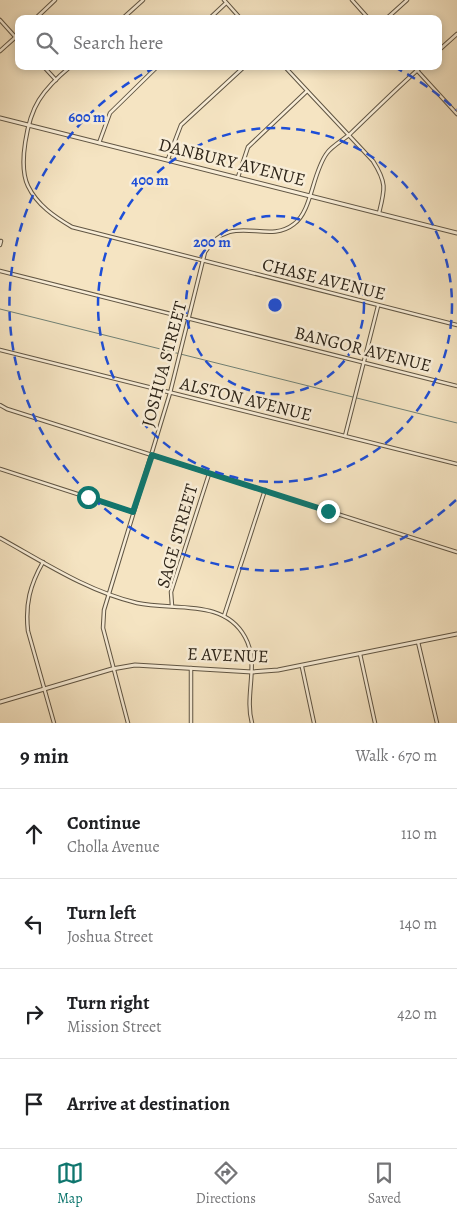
<!DOCTYPE html>
<html lang="en">
<head>
<meta charset="utf-8">
<style>
  :root { --surface:#fff; --page:#f2f2f2; --text:#202124; --muted:#757577; --line:#e0e0e0; --accent:#0f766e }
  body { margin:0; font-family:Alegreya,serif; background:var(--page); color:var(--text) }
  .stop { position:absolute; width:15px; height:15px; margin:-11px; border:4px solid #0f766e; border-radius:50%; background:#fff }
  .stop.end { background:#0f766e; border-color:#fff; box-shadow:0 1px 5px #0008 }
  .list { margin:0; padding:0; list-style:none }
  h2 { display:flex; justify-content:space-between; align-items:center; height:65px; margin:0; padding:0 20px; font-size:21px }
  h2 small { font-size:16px; font-weight:400; color:var(--muted) }
  .list li { display:grid; grid-template-columns:32px 1fr auto; gap:15px; align-items:center; box-sizing:border-box; height:90px; padding:0 20px; border-top:1px solid var(--line) }
  .list b { display:block; font-size:19px; white-space:nowrap }
  .list p { margin:0; font-size:16px; white-space:nowrap; color:var(--muted) }
  .list em { font-size:16px; font-style:normal; color:var(--muted) }
  .icon { flex:none; width:28px; height:28px; fill:none; stroke:currentColor; stroke-width:2; stroke-linecap:round; stroke-linejoin:round }
  .map { position:relative; flex:none; width:457px; height:723px; overflow:hidden }
  .search { position:absolute; background:var(--surface); box-shadow:0 2px 8px #0003; left:15px; right:15px; top:15px; height:55px; display:flex; align-items:center; gap:12px; box-sizing:border-box; padding:0 18px; border-radius:10px; color:var(--muted); font-size:19px }
  .sheet { height:425px; background:var(--surface) }
  nav { display:flex; justify-content:space-around; align-items:center; box-sizing:border-box; height:70px; border-top:1px solid var(--line); background:var(--surface); font-size:14px; color:var(--muted) }
  nav a { display:grid; justify-items:center; gap:2px }
  nav .on { color:var(--accent) }
  .map>svg:first-child { display:block }
  .lines { fill:none; stroke-linecap:round; stroke-linejoin:round }
  .stream { stroke:#708175; stroke-width:1 }
  .minor-casing { stroke:#605543; stroke-width:4.5 }
  .tertiary-casing { stroke:#605543; stroke-width:5 }
  .minor { stroke:#f8edd7; stroke-width:2.5 }
  .tertiary { stroke:#f8edd7; stroke-width:3 }
  .route { stroke:#0f766e; stroke-width:6 }
  .ring { fill:none; stroke:#1d4ed8; stroke-width:2.5; stroke-dasharray:9 6 }
  .labels { text-anchor:middle; dominant-baseline:central; stroke-width:5; stroke-linejoin:round; paint-order:stroke }
  .street-label { font-size:18px; fill:#2e2519; stroke:#f8edd7 }
  .centre { fill:#1d4ed8; stroke:#f8edd7; stroke-width:2.5 }
  .ring-label { font-size:15px; text-anchor:middle; font-weight:bold; fill:#1d4ed8; stroke:#f8edd7; stroke-width:5; stroke-linejoin:round; paint-order:stroke }
</style>
</head>
<body>
<div class="map">
<svg width="457" height="723" viewBox="0 0 457 723">
  <rect width="100%" height="100%" fill="#f5e4c2"/>
  <filter id="stains"><feTurbulence type="fractalNoise" baseFrequency=".004" numOctaves="4"/><feColorMatrix values="0 0 0 0 .2 0 0 0 0 .09 0 0 0 0 .02 0 0 0 .5 -.17"/></filter>
  <radialGradient id="worn" r=".72"><stop offset=".6" stop-color="#630" stop-opacity="0"/><stop offset="1" stop-color="#630" stop-opacity=".3"/></radialGradient>
  <g class="lines">
    <path class="stream" d="M 0,309 L 457,423"/>
    <defs>
      <g id="minor">
        <path d="M 224,0 L 241,19"/>
        <path d="M 352,0 L 369,19"/>
        <path d="M 35,19 L 55,0"/>
        <path d="M 122,19 L 143,0"/>
        <path d="M 209,19 L 226,3"/>
        <path d="M 386,19 L 407,0"/>
        <path d="M 0,20 L 19,41"/>
        <path d="M 0,51 L 19,34"/>
        <path d="M 438,51 L 457,34"/>
        <path d="M 43,66 L 56,80"/>
        <path d="M 71,66 C 59,76 47,87 39,100 C 27,119 18,165 28,186 C 37,205 55,217 72,227 L 457,325"/>
        <path d="M 284,66 L 373,161 C 387,183 385,189 379,213"/>
        <path d="M 413,66 L 457,114"/>
        <path d="M 99,143 L 110,113 L 158,66"/>
        <path d="M 168,159 L 181,125 L 245,66"/>
        <path d="M 238,177 L 248,147 L 307,91"/>
        <path d="M 0,245 L 1,241"/>
        <path d="M 0,271 L 457,386"/>
        <path d="M 0,350 L 457,464"/>
        <path d="M 0,405 L 7,409 L 457,552"/>
        <path d="M 345,436 L 378,306"/>
        <path d="M 0,469 L 133,512"/>
        <path d="M 0,538 C 45,563 87,591 137,603 C 173,611 224,598 245,637 C 260,664 244,695 252,723"/>
        <path d="M 43,562 C 30,585 25,604 28,631 L 54,723"/>
        <path d="M 172,606 L 171,592 L 209,474"/>
        <path d="M 224,616 L 265,490"/>
        <path d="M 418,642 L 437,723"/>
        <path d="M 360,654 L 375,723"/>
        <path d="M 302,667 L 314,723"/>
        <path d="M 128,723 L 103,628 L 104,610 L 170,393 L 205,252 C 232,210 266,246 294,224 C 312,211 312,173 327,153 C 332,146 343,140 350,134 C 374,111 397,88 422,66"/>
        <path d="M 191,723 L 191,668"/>
      </g>
      <g id="tertiary">
        <path d="M 0,118 L 457,233"/>
        <path d="M 0,702 L 112,669 L 135,665 L 252,672 L 278,670 L 457,634"/>
      </g>
    </defs>
    <use href="#minor" class="minor-casing"/>
    <use href="#tertiary" class="tertiary-casing"/>
    <use href="#minor" class="minor"/>
    <use href="#tertiary" class="tertiary"/>
  </g>
  <g class="lines">
    <path class="route" d="M 88,497 L 133,512 L 152,455 L 328,511"/>
  </g>
  <g class="ring">
    <circle cx="275" cy="305" r="89"/>
    <circle cx="275" cy="305" r="177"/>
    <path d="M456 500A266 266 0 1 1 156 67M394 67A266 266 0 0 1 456 110"/>
  </g>
  <g class="labels">
    <g class="street-label">
      <text transform="translate(232 162) rotate(14)">DANBURY AVENUE</text>
      <text transform="translate(324 279) rotate(14)">CHASE AVENUE</text>
      <text transform="translate(363 349) rotate(14)">BANGOR AVENUE</text>
      <text transform="translate(164 364) rotate(-75)">JOSHUA STREET</text>
      <text transform="translate(246 399) rotate(14)">ALSTON AVENUE</text>
      <text transform="translate(177 536) rotate(-74)">SAGE STREET</text>
      <text transform="translate(228 655) rotate(2)">E AVENUE</text>
    </g>
  </g>
  <circle cx="275" cy="305" r="8" class="centre"/>
  <g class="ring-label">
    <text x="87" y="122">600 m</text>
    <text x="150" y="185">400 m</text>
    <text x="212" y="247">200 m</text>
  </g>
  <rect width="100%" height="100%" filter="url(#stains)"/>
  <rect width="100%" height="100%" fill="url(#worn)"/>
</svg>
<div class="stop" style="left:88px;top:497px"></div>
<div class="stop end" style="left:328px;top:511px"></div>
<div class="search"><svg class="icon" aria-label="search" viewBox="0 0 24 24"><circle cx="10" cy="10" r="6"/><path d="M15 15l6 6"/></svg>Search here</div>
</div>
<section class="sheet">
<h2>9 min<small>Walk · 670 m</small></h2>
<ul class="list">
<li><svg class="icon" aria-label="ahead" viewBox="0 0 24 24"><path d="M12 20V5M6 11l6-6 6 6"/></svg><div><b>Continue</b><p>Cholla Avenue</p></div><em>110 m</em></li>
<li><svg class="icon" aria-label="left" viewBox="0 0 24 24"><path d="M17 20v-9H6M10 6l-5 5 5 5"/></svg><div><b>Turn left</b><p>Joshua Street</p></div><em>140 m</em></li>
<li><svg class="icon" aria-label="right" viewBox="0 0 24 24"><path d="M7 20v-9h11M14 6l5 5-5 5"/></svg><div><b>Turn right</b><p>Mission Street</p></div><em>420 m</em></li>
<li><svg class="icon" aria-label="arrive" viewBox="0 0 24 24"><path d="M6 21V4h12l-3 4 3 4H6"/></svg><div><b>Arrive at destination</b></div></li>
</ul>
</section>
<nav>
<a class="on"><svg class="icon" aria-label="map" viewBox="0 0 24 24"><path d="M3 6l6-2 6 2 6-2v14l-6 2-6-2-6 2zM9 4v14M15 6v14"/></svg>Map</a>
<a><svg class="icon" aria-label="directions" viewBox="0 0 24 24"><path d="M12 3l9 9-9 9-9-9zM9 14v-3h6M13 9l2 2-2 2"/></svg>Directions</a>
<a><svg class="icon" aria-label="saved" viewBox="0 0 24 24"><path d="M7 4h10v16l-5-4-5 4z"/></svg>Saved</a>
</nav>
</body>
</html>
